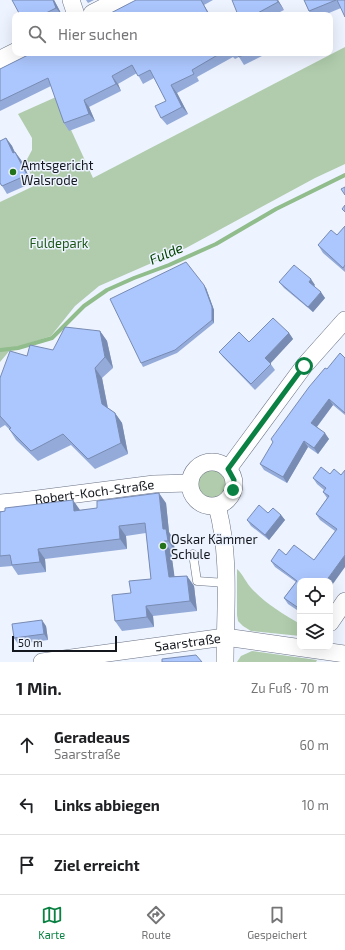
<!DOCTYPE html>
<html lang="de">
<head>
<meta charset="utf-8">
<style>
  :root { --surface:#fff; --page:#f6f6f6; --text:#202124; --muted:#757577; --line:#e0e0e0; --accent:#0b8043 }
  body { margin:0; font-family:"Exo 2",sans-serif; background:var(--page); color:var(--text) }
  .controls { position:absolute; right:12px; bottom:12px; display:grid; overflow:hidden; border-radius:8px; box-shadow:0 4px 16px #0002 }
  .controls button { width:36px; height:36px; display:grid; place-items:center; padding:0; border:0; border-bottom:1px solid var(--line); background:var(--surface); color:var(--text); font:20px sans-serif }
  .scale { position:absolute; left:12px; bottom:10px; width:105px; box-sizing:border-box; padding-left:4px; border:2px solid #14181e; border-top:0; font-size:11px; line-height:14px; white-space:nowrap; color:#14181e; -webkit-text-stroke:3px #edf3ff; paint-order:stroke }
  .stop { position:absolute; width:12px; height:12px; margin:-9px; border:3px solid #0b8043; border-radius:50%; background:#fff }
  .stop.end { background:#0b8043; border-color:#fff; box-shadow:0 1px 4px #0008 }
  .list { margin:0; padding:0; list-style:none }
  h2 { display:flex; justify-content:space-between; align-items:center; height:52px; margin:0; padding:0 16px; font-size:17px }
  h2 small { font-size:13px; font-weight:400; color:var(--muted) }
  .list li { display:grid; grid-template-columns:26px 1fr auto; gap:12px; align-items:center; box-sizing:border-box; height:60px; padding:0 16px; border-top:1px solid var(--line) }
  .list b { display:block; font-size:15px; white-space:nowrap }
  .list p { margin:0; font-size:13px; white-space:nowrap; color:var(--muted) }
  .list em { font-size:13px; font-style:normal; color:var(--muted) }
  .icon { flex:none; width:22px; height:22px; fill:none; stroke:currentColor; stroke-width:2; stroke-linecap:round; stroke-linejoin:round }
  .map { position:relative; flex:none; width:345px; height:662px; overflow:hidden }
  .search { position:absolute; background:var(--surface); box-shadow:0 4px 16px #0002; left:12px; right:12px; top:12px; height:44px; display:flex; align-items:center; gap:10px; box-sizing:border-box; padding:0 14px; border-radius:8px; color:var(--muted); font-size:15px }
  .sheet { height:232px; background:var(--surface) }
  nav { display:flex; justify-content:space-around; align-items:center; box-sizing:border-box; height:56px; border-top:1px solid var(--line); background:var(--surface); font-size:11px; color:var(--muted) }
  nav a { display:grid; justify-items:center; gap:2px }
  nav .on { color:var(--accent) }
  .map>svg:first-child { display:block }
  .green { fill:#b0ccac }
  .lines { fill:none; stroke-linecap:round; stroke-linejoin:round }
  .stream { stroke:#91bc8b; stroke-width:4 }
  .service-casing { stroke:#6a7283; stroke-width:9 }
  .minor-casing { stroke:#6a7283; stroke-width:18 }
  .primary-casing { stroke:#6a7283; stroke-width:23 }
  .service { stroke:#fff; stroke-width:8 }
  .minor { stroke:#fff; stroke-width:17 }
  .primary { stroke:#fff; stroke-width:22 }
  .wall { fill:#94abda }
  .shaded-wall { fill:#788bb2 }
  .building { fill:#acc7fe; stroke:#788bb2 }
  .route { stroke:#0b8043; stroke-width:5 }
  .poi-dot { fill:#24731b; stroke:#edf3ff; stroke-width:1.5 }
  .labels { text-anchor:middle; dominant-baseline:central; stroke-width:3; stroke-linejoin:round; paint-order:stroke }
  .poi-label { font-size:13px; fill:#14181e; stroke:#edf3ff; text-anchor:start }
  .park-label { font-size:13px; fill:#1d5716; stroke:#edf3ff }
  .street-label { font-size:13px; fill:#14181e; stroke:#edf3ff }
  .water-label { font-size:14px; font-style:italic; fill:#034300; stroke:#edf3ff }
</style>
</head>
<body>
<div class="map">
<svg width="345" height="662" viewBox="0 0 345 662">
  <rect width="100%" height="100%" fill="#edf3ff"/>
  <g class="green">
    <path d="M 345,47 L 345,164 L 315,178 L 186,248 L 99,286 L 75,306 L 51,336 L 11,349 L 0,362 L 0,202 L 36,185 L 25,163 L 32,150 L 32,138 L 18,114 L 56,97 L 93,178 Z"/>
    <circle cx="212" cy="484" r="14"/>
    <path d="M 237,569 C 243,574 246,583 252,589 C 266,604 283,614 300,624 L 300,636 L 251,631 L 243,626 L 238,621 L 237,615 Z"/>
    <path d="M 252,651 L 317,660 L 316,662 L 237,662 L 241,656 Z"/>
  </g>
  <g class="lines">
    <path class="stream" d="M 0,350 L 18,348 L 52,338 L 84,306 L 107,290 L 134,278 L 169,265 L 216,244 L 276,209 L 345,175"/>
    <defs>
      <path id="service" d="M 193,554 L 197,581 L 226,583"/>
      <g id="minor">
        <path d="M 71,0 L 76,15"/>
        <circle cx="212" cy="484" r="22"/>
        <path d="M 228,469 L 304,366 L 345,320"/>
        <path id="s1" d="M 0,503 L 22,501 L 154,484 L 189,483"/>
        <path d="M 217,506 C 231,557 225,610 225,662"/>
        <path d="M 330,623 L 345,601"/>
        <path id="s2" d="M 42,662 L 225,637 L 345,654"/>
      </g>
      <g id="primary">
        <path d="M 94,15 L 124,0"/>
        <path d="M 0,62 L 18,53"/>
      </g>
    </defs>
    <use href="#service" class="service-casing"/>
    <use href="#minor" class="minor-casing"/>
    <use href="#primary" class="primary-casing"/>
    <use href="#service" class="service"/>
    <use href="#minor" class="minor"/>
    <use href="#primary" class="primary"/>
  </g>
  <g class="wall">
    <path d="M 54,0 L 62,15 L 20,15 Z"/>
    <path d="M 86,0 L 94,0 L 88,3 Z"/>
    <path d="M 136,0 L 213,0 L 204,5 Z"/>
    <path d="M 278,0 L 284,10 L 274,15 L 238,15 Z"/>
    <path d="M 304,0 L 345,0 L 341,8 L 324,15 L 312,15 L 309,11 Z"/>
    <path d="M 32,53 L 263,53 L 264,55 L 244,65 L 239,57 L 235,59 L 233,57 L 197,77 L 199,81 L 177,93 L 188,114 L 167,125 L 161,118 L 166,101 L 154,78 L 143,84 L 137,73 L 118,84 L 121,91 L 89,107 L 95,121 L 69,131 L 64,123 L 51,86 L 0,111 L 0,69 Z"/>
    <path d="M 6,138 L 12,146 L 15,152 L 21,160 L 32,183 L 7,194 L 1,184 L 0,185 L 0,141 Z"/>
    <path d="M 345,226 L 345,272 L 323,253 L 318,245 L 337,235 Z"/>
    <path d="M 279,282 L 315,285 L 314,286 L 325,298 L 313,312 L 284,288 Z"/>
    <path d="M 206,288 L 214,310 L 214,323 L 177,353 L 143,367 L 141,363 Z"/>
    <path d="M 100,331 L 107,341 L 113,368 L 102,378 L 108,408 L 115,413 L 122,423 L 128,454 L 95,469 L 71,445 L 38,461 L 16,440 L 9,429 L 5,425 L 0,428 L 0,378 L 27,356 L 53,350 Z"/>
    <path d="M 289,333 L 293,339 L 270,363 L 275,370 L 255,390 L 223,357 L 219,352 L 249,342 Z"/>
    <path d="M 345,358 L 345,415 L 333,405 L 317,427 L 329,439 L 318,454 L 308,447 L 287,483 L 264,470 L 260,464 L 327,369 Z"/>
    <path d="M 330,474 L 345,567 L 300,581 L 300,612 L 288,604 L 284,598 L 296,582 L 275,567 L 271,561 L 286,555 L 314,560 L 335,531 L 320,520 L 316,514 L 327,498 L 323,492 L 324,490 L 317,484 L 313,478 Z"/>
    <path d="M 166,503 L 169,532 L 173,539 L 175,551 L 171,551 L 174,576 L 187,576 L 194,586 L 197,611 L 153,616 L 154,627 L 122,631 L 115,621 L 131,593 L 151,579 L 146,533 L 126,536 L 127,549 L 45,559 L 46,572 L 18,575 L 12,566 L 0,567 L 0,512 L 80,510 Z"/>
    <path d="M 268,513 L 281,515 L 285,520 L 269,540 L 251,526 L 247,520 Z"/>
    <path d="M 46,626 L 48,640 L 18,644 L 14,638 Z"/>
  </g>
  <g class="shaded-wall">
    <path d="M 53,0 L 54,0 L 62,15 L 56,8 Z"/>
    <path d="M 201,0 L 210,15 L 209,15 Z"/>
    <path d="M 277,0 L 278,0 L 284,10 L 278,2 Z"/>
    <path d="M 112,76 L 118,84 L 121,91 L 116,84 Z"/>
    <path d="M 171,85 L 177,93 L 188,114 L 182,107 Z"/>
    <path d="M 84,100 L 89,107 L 95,121 L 89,114 Z"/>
    <path d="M 6,138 L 12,146 L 18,161 L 13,153 Z"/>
    <path d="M 15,152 L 21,160 L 32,183 L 27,175 Z"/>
    <path d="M 311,279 L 315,285 L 313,287 L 309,282 Z"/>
    <path d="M 204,285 L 206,288 L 214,310 L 214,323 L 212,320 Z"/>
    <path d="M 321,292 L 325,298 L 313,312 L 308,307 Z"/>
    <path d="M 100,331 L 107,341 L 113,368 L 105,357 Z"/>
    <path d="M 289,333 L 293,339 L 270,364 L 265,358 Z"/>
    <path d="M 95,368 L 102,378 L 109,415 L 102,404 Z"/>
    <path d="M 329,399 L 333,405 L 315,429 L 311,423 Z"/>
    <path d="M 115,413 L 122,423 L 128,454 L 121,443 Z"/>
    <path d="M 325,433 L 329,439 L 318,454 L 314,448 Z"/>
    <path d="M 304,441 L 308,447 L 287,483 L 283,477 Z"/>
    <path d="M 159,493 L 166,503 L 169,532 L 173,539 L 175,551 L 168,541 L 163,529 Z"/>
    <path d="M 73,500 L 80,510 L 74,511 Z"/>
    <path d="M 281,515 L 285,520 L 269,540 L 265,535 Z"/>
    <path d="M 119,526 L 126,536 L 127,549 L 120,539 Z"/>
    <path d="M 164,541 L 171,551 L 176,587 L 169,577 Z"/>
    <path d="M 38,549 L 45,559 L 46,572 L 40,562 Z"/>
    <path d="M 345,555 L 345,567 L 330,588 L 330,581 L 326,581 Z"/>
    <path d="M 187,576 L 194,586 L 197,611 L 190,601 Z"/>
    <path d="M 146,606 L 153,616 L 154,627 L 147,617 Z"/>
    <path d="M 42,620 L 46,626 L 48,640 L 44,634 Z"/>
  </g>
  <g class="building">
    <path d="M 12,0 L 53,0 L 56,8 L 42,15 L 20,15 Z"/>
    <path d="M 136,0 L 201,0 L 209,15 L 107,15 Z"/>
    <path d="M 232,0 L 277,0 L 278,2 L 254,15 L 238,15 Z"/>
    <path d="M 304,0 L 336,0 L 309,11 Z"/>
    <path d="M 337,0 L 345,0 L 345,17 Z"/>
    <path d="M 32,53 L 221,53 L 192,70 L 194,74 L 171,85 L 182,107 L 161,118 L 155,106 L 166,101 L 150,70 L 138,76 L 132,65 L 112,76 L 116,84 L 84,100 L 89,114 L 64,123 L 48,78 L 0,101 L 0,69 Z"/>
    <path d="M 237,53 L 247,53 L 239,57 Z"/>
    <path d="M 6,138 L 13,153 L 15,152 L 27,175 L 2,186 L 0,183 L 0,141 Z"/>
    <path d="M 345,187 L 345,195 L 341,189 Z"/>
    <path d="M 345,205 L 345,212 L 342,209 Z"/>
    <path d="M 345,226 L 345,265 L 343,268 L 318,245 L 331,230 L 337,235 Z"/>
    <path d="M 186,262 L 204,285 L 212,307 L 212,320 L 175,350 L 141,363 L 110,299 Z"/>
    <path d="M 294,265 L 311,279 L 309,282 L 321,292 L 308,307 L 279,282 Z"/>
    <path d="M 273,318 L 289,333 L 265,358 L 271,364 L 251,384 L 219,352 L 239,332 L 249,342 Z"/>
    <path d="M 65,327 L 100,331 L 105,357 L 95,368 L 102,404 L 115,413 L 121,443 L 88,459 L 63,434 L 31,451 L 9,429 L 11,428 L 0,416 L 0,378 L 10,351 L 27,356 L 30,345 L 53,350 Z"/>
    <path d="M 340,353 L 345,358 L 345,413 L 329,399 L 311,423 L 325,433 L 314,448 L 304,441 L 283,477 L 260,464 L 273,442 L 271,439 L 309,387 L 325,368 L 327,369 Z"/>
    <path d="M 321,467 L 330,474 L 334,469 L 341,475 L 345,470 L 345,555 L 326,581 L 300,581 L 300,609 L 284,598 L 297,581 L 271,561 L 279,549 L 286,555 L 294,545 L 314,560 L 337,529 L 316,514 L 329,496 L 323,492 L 326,488 L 313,478 Z"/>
    <path d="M 159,493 L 163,529 L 166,529 L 168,541 L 164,541 L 169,577 L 187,576 L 190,601 L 146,606 L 147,617 L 115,621 L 112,595 L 131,593 L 129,581 L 151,579 L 145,523 L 119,526 L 120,539 L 38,549 L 40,562 L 12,565 L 10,555 L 0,556 L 0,512 L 5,511 L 5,508 L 73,500 L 74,511 L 97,508 L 97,501 Z"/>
    <path d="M 259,505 L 268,513 L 273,508 L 281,515 L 265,535 L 247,520 Z"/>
    <path d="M 42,620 L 44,634 L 14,638 L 12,624 Z"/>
    <path d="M 196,655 L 202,662 L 162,662 L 162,659 Z"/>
  </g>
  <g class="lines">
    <path class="route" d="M 233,490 L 234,480 L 228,469 L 304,366"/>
  </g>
  <g class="poi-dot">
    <circle cx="13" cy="172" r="4"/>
    <circle cx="163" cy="546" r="4"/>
  </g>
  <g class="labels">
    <g class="poi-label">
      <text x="21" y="165">Amtsgericht<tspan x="21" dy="15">Walsrode</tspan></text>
      <text x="171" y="539">Oskar Kämmer<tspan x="171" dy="15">Schule</tspan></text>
    </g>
    <g class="park-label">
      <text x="59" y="243">Fuldepark</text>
    </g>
    <g class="street-label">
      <text stroke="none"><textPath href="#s1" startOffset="95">Robert-Koch-Straße</textPath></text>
      <text stroke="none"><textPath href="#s2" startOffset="147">Saarstraße</textPath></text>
    </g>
    <g class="water-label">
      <text transform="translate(166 253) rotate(-23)">Fulde</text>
    </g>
  </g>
</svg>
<div class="controls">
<button><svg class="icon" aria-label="locate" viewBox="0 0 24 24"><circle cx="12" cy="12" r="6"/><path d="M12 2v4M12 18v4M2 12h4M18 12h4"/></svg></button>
<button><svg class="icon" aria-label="layers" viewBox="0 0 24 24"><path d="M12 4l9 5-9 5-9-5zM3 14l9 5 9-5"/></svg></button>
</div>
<div class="scale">50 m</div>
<div class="stop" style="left:304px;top:366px"></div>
<div class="stop end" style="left:233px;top:490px"></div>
<div class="search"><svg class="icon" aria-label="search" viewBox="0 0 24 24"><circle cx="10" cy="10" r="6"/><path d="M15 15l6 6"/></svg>Hier suchen</div>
</div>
<section class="sheet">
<h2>1 Min.<small>Zu Fuß · 70 m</small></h2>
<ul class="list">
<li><svg class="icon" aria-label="ahead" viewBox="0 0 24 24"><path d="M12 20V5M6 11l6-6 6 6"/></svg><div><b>Geradeaus</b><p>Saarstraße</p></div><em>60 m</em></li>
<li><svg class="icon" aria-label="left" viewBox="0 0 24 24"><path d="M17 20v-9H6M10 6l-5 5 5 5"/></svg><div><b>Links abbiegen</b></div><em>10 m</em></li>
<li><svg class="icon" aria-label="arrive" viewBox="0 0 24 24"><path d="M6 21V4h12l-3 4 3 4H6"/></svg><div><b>Ziel erreicht</b></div></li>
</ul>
</section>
<nav>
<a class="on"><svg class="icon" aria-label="map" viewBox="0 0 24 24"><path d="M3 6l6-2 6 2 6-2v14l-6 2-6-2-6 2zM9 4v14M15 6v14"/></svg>Karte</a>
<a><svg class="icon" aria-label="directions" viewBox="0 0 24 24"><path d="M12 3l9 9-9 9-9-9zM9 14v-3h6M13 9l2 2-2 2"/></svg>Route</a>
<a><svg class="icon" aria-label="saved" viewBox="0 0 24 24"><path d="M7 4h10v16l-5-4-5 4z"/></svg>Gespeichert</a>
</nav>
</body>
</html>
